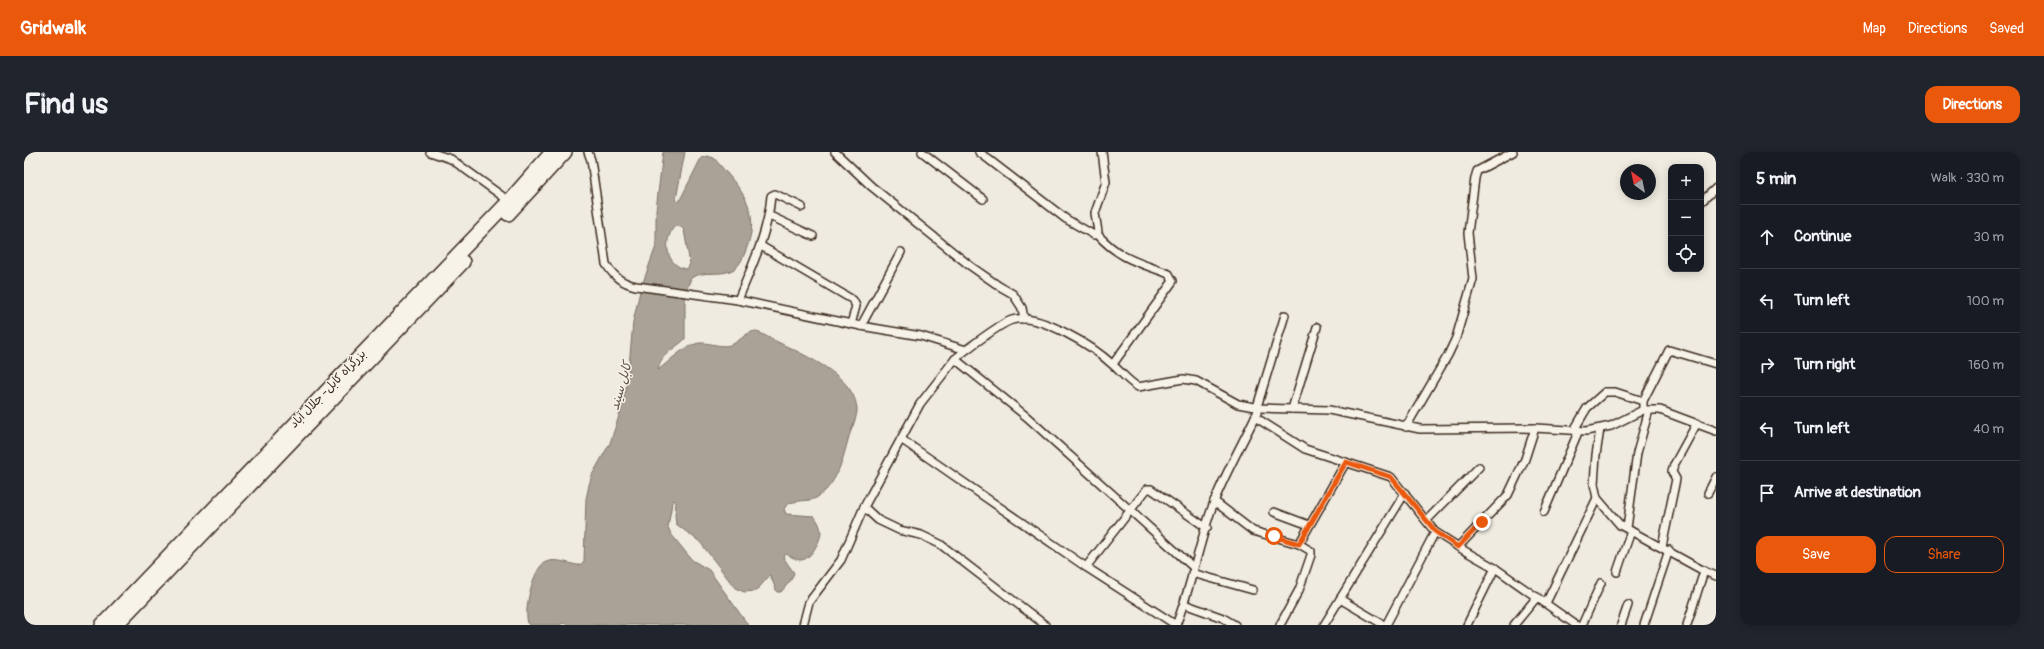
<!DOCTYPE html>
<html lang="en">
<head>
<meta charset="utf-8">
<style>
  :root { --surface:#171b24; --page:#20242c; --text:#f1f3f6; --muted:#9ea1a6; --line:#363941; --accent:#ea580c }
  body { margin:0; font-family:Pangolin,"Playpen Sans Arabic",sans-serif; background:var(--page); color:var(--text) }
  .controls { position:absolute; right:12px; top:12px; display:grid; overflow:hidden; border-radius:8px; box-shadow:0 2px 10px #0003 }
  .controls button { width:36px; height:36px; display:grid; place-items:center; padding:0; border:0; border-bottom:1px solid var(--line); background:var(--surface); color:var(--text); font:20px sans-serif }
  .compass { position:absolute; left:1596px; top:12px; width:36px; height:36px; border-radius:50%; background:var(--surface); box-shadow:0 2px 10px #0003; rotate:327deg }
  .stop { position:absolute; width:12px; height:12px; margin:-9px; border:3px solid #ea580c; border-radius:50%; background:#fff }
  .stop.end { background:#ea580c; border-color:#fff; box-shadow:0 1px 4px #0008 }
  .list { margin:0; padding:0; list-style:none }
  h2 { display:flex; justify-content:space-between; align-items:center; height:52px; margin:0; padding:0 16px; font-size:17px }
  h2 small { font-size:13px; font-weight:400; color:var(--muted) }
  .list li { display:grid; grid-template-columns:26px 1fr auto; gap:12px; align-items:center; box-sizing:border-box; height:64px; padding:0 16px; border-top:1px solid var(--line) }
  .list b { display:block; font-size:15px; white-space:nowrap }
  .list em { font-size:13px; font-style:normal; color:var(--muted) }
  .actions { display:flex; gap:8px; padding:12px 16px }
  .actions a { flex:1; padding:9px 0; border:1px solid var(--accent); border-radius:12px; text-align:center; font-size:14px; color:var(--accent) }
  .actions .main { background:var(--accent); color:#fff }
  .icon { flex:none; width:22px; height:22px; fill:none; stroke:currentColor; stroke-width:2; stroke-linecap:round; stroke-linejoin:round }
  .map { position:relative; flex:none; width:1692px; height:473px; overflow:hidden; border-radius:12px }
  header { display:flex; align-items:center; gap:24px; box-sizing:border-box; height:56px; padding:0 20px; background:var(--accent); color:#fff }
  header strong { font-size:19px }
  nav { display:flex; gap:22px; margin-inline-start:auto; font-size:14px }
  .intro { display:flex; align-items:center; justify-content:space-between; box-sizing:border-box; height:96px; padding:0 24px }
  h1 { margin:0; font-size:28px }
  .button { padding:10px 18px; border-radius:12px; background:var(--accent); color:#fff; font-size:14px; font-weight:700 }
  main { display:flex; gap:24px; padding:0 24px }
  aside { flex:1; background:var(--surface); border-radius:12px; box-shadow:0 2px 10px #0003 }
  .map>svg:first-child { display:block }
  .water { fill:#aaa296; stroke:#7e7266; fill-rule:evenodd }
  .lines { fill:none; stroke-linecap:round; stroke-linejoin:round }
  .street-casing { stroke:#3b2a1e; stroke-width:10 }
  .highway-casing { stroke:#3b2a1e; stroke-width:16 }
  .street { stroke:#f7f3e8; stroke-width:7 }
  .highway { stroke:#f7f3e8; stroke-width:13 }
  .route { stroke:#ea580c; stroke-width:5 }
  .labels { text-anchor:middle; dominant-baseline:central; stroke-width:3; stroke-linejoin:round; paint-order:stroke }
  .street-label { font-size:12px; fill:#3b2a1e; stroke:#f7f3e8 }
  .water-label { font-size:13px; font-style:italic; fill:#625448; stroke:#f7f3e8 }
</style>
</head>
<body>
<header>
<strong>Gridwalk</strong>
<nav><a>Map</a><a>Directions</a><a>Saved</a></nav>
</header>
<div class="intro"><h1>Find us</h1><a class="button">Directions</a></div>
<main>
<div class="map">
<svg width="1692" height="473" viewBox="0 0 1692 473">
  <rect width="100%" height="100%" fill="#efebe0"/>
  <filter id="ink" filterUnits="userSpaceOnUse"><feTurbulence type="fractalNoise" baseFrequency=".025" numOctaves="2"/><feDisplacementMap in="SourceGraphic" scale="8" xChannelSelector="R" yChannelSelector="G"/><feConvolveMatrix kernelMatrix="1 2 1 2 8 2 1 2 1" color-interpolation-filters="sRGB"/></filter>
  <g filter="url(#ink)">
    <path class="water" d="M 639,0 L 661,0 L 652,47 L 655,50 L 677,6 L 683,4 L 690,6 C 715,36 739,56 722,98 C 719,106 715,116 706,119 C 693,124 680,118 667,126 L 661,142 L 661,187 C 650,198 637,201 634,218 C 646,209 659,194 675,191 C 687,190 698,197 709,192 C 717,188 723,179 733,179 C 762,197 829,217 833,256 C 834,265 826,279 824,288 C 819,306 815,324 802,338 C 798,341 795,345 790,347 C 781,350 764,347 760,357 L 762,362 L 790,364 C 794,369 797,375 797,381 C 796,390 786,408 777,408 C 772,408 766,404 762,402 L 759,405 L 770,421 L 767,428 L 757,440 L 753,440 L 746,423 L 732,439 L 720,440 L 711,436 L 676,390 L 652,372 L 651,363 L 652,350 L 650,348 L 648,351 L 644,375 L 647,382 L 668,408 L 685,418 L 724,473 L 543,473 L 540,471 L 535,473 L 505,473 C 498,463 509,414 522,410 C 531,406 543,411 553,413 L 556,413 L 560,409 L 562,347 L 565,333 L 568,323 L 586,291 L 597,258 L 604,225 L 609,170 L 616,139 L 632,94 L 632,58 ZM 651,74 L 657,75 L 660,78 L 666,112 L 663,117 C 642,115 638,88 651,74 Z"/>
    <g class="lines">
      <defs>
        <g id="street">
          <path d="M 406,0 L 427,7 L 485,49"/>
          <path d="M 564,0 L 567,8 L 582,112 C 590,125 598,131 612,134 L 714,148 L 837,174 L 897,184 L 942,198 C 953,190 977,171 988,168 C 1015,160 1070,195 1089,213 C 1098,221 1104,229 1114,235 L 1159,227 L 1172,229 L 1214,252 L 1236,256 L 1305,258 L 1396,277 L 1511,276 L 1562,279 L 1587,274 L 1619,258 L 1636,258 L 1692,279"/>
          <path d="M 811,0 L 847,34 L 945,113 L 975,134 L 989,142 L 998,156 L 1000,167"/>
          <path d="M 898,0 L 959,47"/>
          <path d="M 955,0 L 1042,67 L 1070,83 L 1074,80 L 1071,61 L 1082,30 L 1078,0"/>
          <path d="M 1677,50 L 1692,36"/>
          <path d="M 746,64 L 789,84"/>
          <path d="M 1073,82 C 1097,108 1114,110 1145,122 L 1149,129 L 1089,212"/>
          <path d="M 737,94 L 829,148 L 832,154 L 827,172"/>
          <path d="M 714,148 C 728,114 744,81 747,44 L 751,42 L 778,55"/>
          <path d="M 837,174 L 877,100"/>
          <path d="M 931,207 L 1003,265 L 1169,415"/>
          <path d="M 1233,255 L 1261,163"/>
          <path d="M 1268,257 L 1293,175"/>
          <path d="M 1619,258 L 1619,249 L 1645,198 L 1692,212"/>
          <path d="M 1231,265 L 1281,297 L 1367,325 L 1411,380 L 1441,399 L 1471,416 L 1552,473"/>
          <path d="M 1382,275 L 1424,203 L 1432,186 L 1449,127 L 1444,81 L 1451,26 L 1453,19 L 1489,0"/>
          <path d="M 1576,277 L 1572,303 L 1570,332 L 1573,346 L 1596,373 L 1680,419 L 1692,424"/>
          <path d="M 1550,278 L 1563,256 L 1581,240 L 1591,240 L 1619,249"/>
          <path d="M 877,287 L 1062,415 L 1152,473"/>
          <path d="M 1684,341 L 1692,325"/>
          <path d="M 1190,349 L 1229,379 L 1275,392 L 1287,399 L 1287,403 L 1275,438 L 1256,473"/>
          <path d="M 840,355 L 854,368 L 875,378 L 897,383 L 916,392 L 1021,473"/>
          <path d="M 1250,360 L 1285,373"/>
          <path d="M 1520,360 L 1555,278"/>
          <path d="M 1403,368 L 1455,315"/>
          <path d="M 1603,376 L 1613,301 L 1625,258"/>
          <path d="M 1275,392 L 1322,310"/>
          <path d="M 1434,395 L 1484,343 L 1501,307 L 1511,276"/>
          <path d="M 1638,395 L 1652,327 L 1648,320 L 1650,313 L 1673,271"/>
          <path d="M 1062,415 L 1123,337 L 1127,337 L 1183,376"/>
          <path d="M 1593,420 L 1607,379"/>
          <path d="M 1168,421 L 1229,438"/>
          <path d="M 1316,447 L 1360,473"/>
          <path d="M 1522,451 L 1573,346"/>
          <path d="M 1160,452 L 1199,466 L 1211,473"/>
          <path d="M 779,473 L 785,450 L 817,408 L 840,355 L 896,252 L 931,207 L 942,198"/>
          <path d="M 1152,473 C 1168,433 1175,390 1190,350 C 1201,322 1220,288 1233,261"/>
          <path d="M 1300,473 L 1381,341"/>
          <path d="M 1362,473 L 1411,380"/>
          <path d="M 1443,473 L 1471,416"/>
          <path d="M 1490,473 L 1513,445"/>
          <path d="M 1558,473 L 1577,431"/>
          <path d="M 1597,473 L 1604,453"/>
          <path d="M 1620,473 L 1645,398"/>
          <path d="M 1663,473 L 1680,419"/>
        </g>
        <g id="highway">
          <path d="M 484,62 L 541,0"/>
          <path d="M 78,473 L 485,49 L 528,0"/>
          <path d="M 92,473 L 439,110"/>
        </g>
      </defs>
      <use href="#street" class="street-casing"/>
      <use href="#highway" class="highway-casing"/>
      <use href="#street" class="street"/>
      <use href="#highway" class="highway"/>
    </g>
  </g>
  <g class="lines" filter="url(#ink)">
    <path class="route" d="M 1250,384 L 1275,392 L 1322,310 L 1367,325 L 1412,380 L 1434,395 L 1458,370"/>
  </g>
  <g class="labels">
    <g class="street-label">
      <text transform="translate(304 237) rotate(-46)">بزرگراه کابل- جلال آباد</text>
    </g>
    <g class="water-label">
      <text transform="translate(597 234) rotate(-74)">کابل سيند</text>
    </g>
  </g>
</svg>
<div class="controls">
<button>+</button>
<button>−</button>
<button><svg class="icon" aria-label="locate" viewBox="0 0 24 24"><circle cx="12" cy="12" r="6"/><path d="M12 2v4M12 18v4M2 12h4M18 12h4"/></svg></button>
</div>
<svg class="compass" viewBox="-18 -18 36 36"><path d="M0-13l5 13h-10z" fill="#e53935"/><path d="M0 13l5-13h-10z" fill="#9ea1a6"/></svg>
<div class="stop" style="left:1250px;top:384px"></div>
<div class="stop end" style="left:1458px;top:370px"></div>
</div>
<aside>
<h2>5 min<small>Walk · 330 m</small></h2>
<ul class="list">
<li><svg class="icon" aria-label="ahead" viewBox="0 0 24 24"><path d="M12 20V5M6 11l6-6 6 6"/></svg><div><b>Continue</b></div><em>30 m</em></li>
<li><svg class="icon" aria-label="left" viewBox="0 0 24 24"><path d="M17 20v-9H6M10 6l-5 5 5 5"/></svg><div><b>Turn left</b></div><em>100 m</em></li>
<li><svg class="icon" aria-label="right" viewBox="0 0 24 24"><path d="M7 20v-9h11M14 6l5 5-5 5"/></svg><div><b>Turn right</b></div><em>160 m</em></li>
<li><svg class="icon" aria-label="left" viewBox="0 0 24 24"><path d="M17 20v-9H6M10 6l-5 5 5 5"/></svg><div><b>Turn left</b></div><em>40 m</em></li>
<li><svg class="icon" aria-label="arrive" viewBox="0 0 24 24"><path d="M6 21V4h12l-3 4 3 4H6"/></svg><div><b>Arrive at destination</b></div></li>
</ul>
<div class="actions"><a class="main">Save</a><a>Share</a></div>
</aside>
</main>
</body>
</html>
